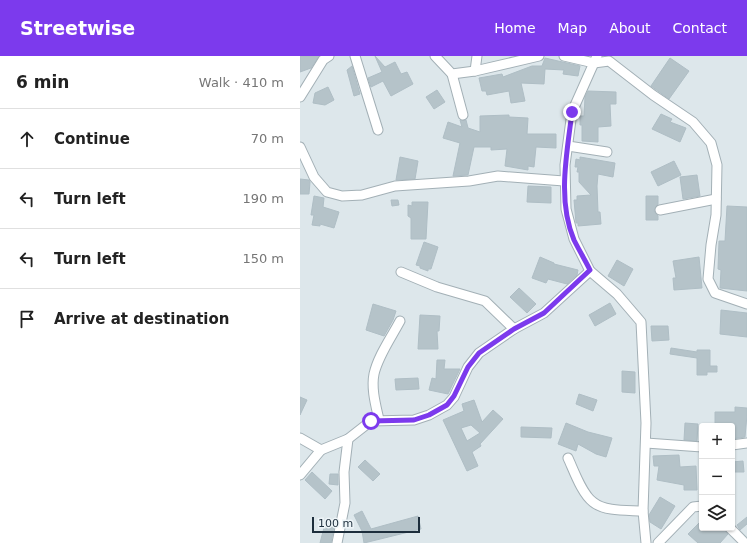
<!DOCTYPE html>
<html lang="en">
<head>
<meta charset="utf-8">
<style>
  :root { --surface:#fff; --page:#f6f6f6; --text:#222; --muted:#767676; --line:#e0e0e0; --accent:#7c3aed }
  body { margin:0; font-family:"DejaVu Sans",sans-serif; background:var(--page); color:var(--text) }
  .controls { position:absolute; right:12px; bottom:12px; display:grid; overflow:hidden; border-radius:4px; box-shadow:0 1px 3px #0004 }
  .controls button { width:36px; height:36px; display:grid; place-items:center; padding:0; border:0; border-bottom:1px solid var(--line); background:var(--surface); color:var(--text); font:20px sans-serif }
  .scale { position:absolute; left:12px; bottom:10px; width:108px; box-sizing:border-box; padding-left:4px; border:2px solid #1d2e3c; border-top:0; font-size:11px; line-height:14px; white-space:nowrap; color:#1d2e3c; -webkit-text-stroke:3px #eef5f8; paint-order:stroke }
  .stop { position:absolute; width:12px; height:12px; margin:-9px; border:3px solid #7c3aed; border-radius:50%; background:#fff }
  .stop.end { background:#7c3aed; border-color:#fff; box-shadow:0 1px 4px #0008 }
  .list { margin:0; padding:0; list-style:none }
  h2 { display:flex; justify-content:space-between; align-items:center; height:52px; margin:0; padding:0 16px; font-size:17px }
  h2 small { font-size:13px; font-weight:400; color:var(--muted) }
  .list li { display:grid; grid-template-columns:26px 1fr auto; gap:12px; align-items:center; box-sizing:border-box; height:60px; padding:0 16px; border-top:1px solid var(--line) }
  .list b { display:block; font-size:15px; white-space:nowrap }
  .list em { font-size:13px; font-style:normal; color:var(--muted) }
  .icon { flex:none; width:22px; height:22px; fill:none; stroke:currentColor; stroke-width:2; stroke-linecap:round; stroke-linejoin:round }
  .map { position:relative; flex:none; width:447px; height:487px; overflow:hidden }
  header { display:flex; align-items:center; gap:24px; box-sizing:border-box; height:56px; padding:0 20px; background:var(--accent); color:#fff }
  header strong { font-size:19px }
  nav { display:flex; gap:22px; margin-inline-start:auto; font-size:14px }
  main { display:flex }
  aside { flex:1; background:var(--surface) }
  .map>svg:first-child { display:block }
  .building { fill:#b5c3c9; stroke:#afbec5; fill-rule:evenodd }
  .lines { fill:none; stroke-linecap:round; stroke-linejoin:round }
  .street-casing { stroke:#a3b0b6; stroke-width:11 }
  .street { stroke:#fff; stroke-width:9 }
  .route { stroke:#7c3aed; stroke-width:5 }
</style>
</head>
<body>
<header>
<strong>Streetwise</strong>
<nav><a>Home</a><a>Map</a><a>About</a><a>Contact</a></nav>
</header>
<main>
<aside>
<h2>6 min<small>Walk · 410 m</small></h2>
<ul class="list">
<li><svg class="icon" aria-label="ahead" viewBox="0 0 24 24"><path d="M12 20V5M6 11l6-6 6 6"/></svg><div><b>Continue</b></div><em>70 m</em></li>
<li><svg class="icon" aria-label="left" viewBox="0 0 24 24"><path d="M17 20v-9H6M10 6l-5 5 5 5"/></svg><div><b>Turn left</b></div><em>190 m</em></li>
<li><svg class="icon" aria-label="left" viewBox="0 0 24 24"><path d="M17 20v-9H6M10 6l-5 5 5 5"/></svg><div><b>Turn left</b></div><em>150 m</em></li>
<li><svg class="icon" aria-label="arrive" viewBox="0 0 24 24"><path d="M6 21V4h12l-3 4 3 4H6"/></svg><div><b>Arrive at destination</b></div></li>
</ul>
</aside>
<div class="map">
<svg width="447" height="487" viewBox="0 0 447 487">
  <rect width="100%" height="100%" fill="#dde7eb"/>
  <g class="building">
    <path d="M 0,0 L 19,0 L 11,12 L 0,16 Z"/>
    <path d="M 75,0 L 85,11 L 95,6 L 101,18 L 107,16 L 113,28 L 91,40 L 83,25 L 71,31 L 68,22 L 82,16 Z"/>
    <path d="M 245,2 L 280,10 L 278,20 L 263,18 L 264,14 L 245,13 L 244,28 L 221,27 L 225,45 L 211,47 L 209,35 L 187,39 L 186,35 L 182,35 L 179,22 L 202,18 L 203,21 L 232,10 L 242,10 Z"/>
    <path d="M 370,2 L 389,15 L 369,43 L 351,30 Z"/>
    <path d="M 52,10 L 60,38 L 54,40 L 47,14 Z"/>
    <path d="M 28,31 L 34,44 L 25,49 L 13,47 L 15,37 Z"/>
    <path d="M 137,34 L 145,46 L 134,53 L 126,41 Z"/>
    <path d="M 288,35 L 316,36 L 316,48 L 310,48 L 311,70 L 298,71 L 298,86 L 282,85 L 282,69 L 280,69 L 280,60 L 284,60 L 285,41 Z"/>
    <path d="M 361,58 L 372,63 L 370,66 L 386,72 L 380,86 L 352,73 Z"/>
    <path d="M 209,59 L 209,61 L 228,62 L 227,78 L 256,78 L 256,92 L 236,91 L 234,111 L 228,110 L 228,114 L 205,110 L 207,93 L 191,94 L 191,91 L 174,91 L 168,119 L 153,120 L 160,87 L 143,82 L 148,66 L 162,71 L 160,64 L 166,64 L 168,72 L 180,76 L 180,60 Z"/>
    <path d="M 100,101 L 118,105 L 115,123 L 96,124 Z"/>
    <path d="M 280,101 L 315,107 L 313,121 L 298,118 L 297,130 L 298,156 L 300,156 L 301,168 L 278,170 L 278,167 L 276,167 L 274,144 L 277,144 L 277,140 L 291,139 L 279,126 L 279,116 L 277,116 L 278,111 L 275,111 L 276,103 L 280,104 Z"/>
    <path d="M 374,105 L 381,119 L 358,130 L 351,116 Z"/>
    <path d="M 397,119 L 400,140 L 383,143 L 380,121 Z"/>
    <path d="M 0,123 L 9,124 L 10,126 L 9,138 L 0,138 Z"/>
    <path d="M 228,130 L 251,131 L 251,147 L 227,146 Z"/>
    <path d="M 14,140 L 24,142 L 23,151 L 39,156 L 34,172 L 20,168 L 20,170 L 12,169 L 14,159 L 11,159 Z"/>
    <path d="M 346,140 L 358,140 L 358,148 L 354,155 L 358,160 L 358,164 L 346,164 Z"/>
    <path d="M 91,144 L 98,144 L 99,149 L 92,150 Z"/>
    <path d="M 112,146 L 128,146 L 126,183 L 111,183 L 111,162 L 108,160 L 108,149 L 112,150 Z"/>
    <path d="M 427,150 L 447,151 L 447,235 L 420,232 L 421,214 L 418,213 L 419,185 L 425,185 Z"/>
    <path d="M 124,186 L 138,191 L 131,213 L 128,213 L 128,215 L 120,212 L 120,210 L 116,209 Z"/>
    <path d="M 240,201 L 254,207 L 254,208 L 278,214 L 277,219 L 267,228 L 248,223 L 246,227 L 232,222 Z"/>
    <path d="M 399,201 L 402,232 L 374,234 L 373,222 L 376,222 L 373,205 Z"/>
    <path d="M 317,204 L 333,213 L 324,230 L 308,220 Z"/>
    <path d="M 219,232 L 236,248 L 227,257 L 210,241 Z"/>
    <path d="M 310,247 L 316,258 L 295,270 L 289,259 Z"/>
    <path d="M 73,248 L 96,255 L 93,264 L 84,280 L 66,274 Z"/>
    <path d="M 421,254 L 447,257 L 447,281 L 420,278 Z"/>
    <path d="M 120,259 L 140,260 L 139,275 L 137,275 L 138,293 L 118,293 Z"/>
    <path d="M 351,270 L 368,270 L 369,284 L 352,285 Z"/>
    <path d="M 371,292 L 397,296 L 397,294 L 410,294 L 410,310 L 417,310 L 417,316 L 407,316 L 407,319 L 397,319 L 397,302 L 370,298 Z"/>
    <path d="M 137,304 L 145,304 L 144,313 L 160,313 L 148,338 L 129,334 L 132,322 L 136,323 Z"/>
    <path d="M 322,315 L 335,316 L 335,337 L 322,336 Z"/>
    <path d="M 118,322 L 119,333 L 96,334 L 95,323 Z"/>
    <path d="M 279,338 L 297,344 L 293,355 L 276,348 Z"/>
    <path d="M 0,341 L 7,344 L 0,359 Z"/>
    <path d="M 174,344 L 182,366 L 193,354 L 203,363 L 180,388 L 181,390 L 172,396 L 178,410 L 167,415 L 143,364 L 164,355 L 162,348 ZM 171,369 L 180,377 L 167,385 L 161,372 Z"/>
    <path d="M 435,351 L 447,352 L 447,359 L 445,381 L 432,383 L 433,370 L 415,370 L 415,356 L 435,356 Z"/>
    <path d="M 266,367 L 288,376 L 312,382 L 306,401 L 296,398 L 278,388 L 276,395 L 258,388 Z"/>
    <path d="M 385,367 L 398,368 L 397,385 L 384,384 Z"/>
    <path d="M 221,371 L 252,372 L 251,382 L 221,381 Z"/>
    <path d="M 379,399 L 380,411 L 396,410 L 397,434 L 384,434 L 384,429 L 357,424 L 359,410 L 354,410 L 353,400 Z"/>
    <path d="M 65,404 L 80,418 L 73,425 L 58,411 Z"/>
    <path d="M 443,405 L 444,416 L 432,416 L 432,406 Z"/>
    <path d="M 12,416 L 32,435 L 25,443 L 5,424 Z"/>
    <path d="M 30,418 L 38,418 L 38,429 L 29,428 Z"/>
    <path d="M 360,441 L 375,450 L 361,473 L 350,466 L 349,459 Z"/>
    <path d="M 62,455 L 71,473 L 118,460 L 121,473 L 64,487 L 62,475 L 54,459 Z"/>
    <path d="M 447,461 L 447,468 L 440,474 L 437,469 Z"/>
    <path d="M 402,464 L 402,472 L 422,472 L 428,478 L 420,487 L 398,487 L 388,478 Z"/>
    <path d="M 25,468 L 34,470 L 31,487 L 20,487 Z"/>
  </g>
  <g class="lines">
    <defs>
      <g id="street">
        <path d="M 55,0 L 78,74"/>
        <path d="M 135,0 L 152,18 L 175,15 L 239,0"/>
        <path d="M 264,0 L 294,7 L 309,5 L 353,39 L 393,66 L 411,87 L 417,109 L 416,159 L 411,189 L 408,223 L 415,237 L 447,248"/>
        <path d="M 297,0 L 272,56 L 265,109 L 266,153 L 274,183 L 290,215 L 317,238 L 341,266 L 346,367 L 343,455 L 346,487"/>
        <path d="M 175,15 L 177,0"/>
        <path d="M 152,18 L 163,59"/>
        <path d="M 0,41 L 23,4 L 29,0"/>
        <path d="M 268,90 L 307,96"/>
        <path d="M 0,91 L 14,121 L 27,136 L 42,140 L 62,139 L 95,130 L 169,125 L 198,120 L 264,125"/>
        <path d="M 360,154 L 416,143"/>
        <path d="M 101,216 L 137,231 L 185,245 L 214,273"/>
        <path d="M 79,364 C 76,350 71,333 74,318 C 78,300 91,282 100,265"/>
        <path d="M 0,382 L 21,394 L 48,383 L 71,365 L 114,364 L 129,359 L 147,349 L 154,341 L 168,311 L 179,297 L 214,273 L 244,257 L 290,215"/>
        <path d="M 346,387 L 402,391"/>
        <path d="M 432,389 L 447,387"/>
        <path d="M 268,402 C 274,415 282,438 293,446 C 305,456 328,454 343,455"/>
        <path d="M 0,419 L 21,394"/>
        <path d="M 430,472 L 445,487"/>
        <path d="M 37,487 L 45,447 L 44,416 L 48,383"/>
        <path d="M 358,487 L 393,451 L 402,450"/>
      </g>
    </defs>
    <use href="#street" class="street-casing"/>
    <use href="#street" class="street"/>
  </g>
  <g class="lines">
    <path class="route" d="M 71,365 L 114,364 L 129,359 L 147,349 L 154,340 L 168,311 L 179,297 L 214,273 L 244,257 L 290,214 C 285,204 279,194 274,184 C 257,144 267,97 272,56"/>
  </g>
</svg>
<div class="controls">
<button>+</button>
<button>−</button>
<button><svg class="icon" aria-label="layers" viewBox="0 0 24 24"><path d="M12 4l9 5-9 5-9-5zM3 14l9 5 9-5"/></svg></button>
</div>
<div class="scale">100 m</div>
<div class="stop" style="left:71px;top:365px"></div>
<div class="stop end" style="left:272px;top:56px"></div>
</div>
</main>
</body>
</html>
